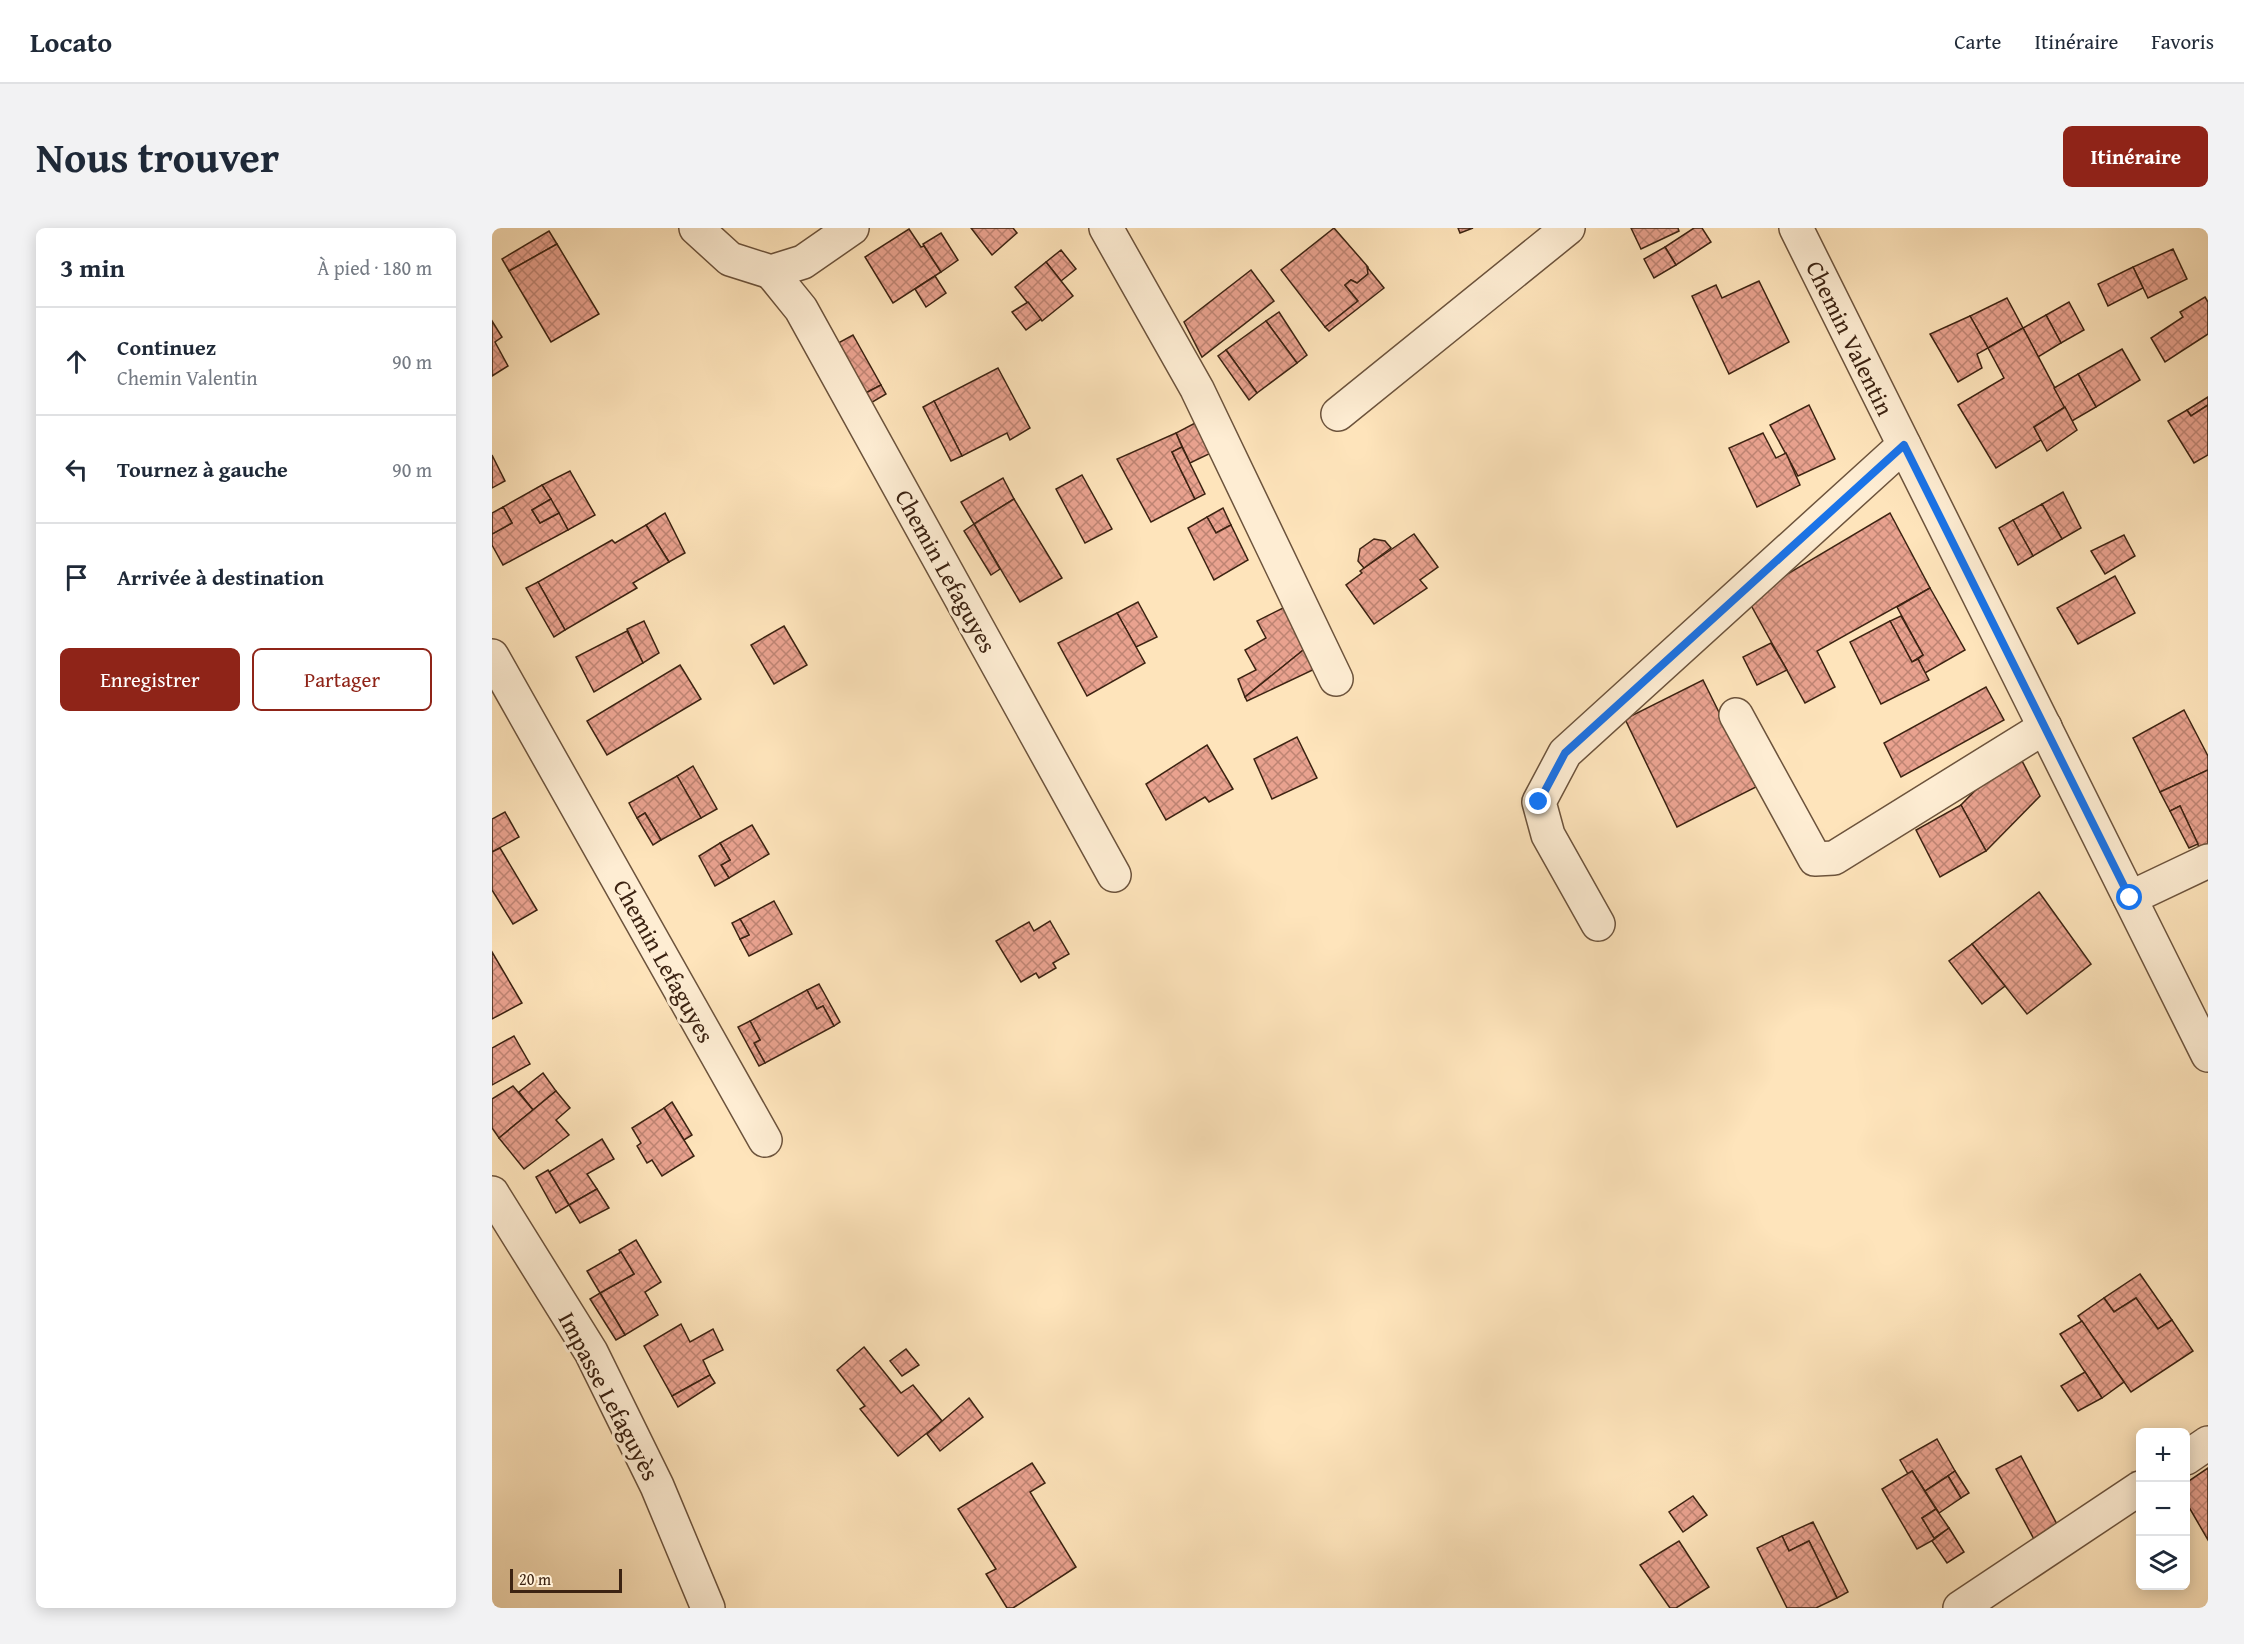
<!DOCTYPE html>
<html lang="fr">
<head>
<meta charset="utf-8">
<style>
  :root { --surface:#fff; --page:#f2f2f3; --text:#1f2937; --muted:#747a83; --line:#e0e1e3; --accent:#8f2418 }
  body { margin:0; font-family:"Gentium Book Plus",serif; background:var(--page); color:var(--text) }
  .controls { position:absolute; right:18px; bottom:18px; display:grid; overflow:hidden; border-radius:9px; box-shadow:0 3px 15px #0003 }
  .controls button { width:54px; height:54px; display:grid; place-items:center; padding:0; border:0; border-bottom:2px solid var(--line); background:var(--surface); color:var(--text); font:30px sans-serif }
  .scale { position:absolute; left:18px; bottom:15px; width:112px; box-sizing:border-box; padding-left:6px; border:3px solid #3c2312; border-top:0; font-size:16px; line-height:21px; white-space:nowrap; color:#3c2312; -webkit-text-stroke:4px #feedd3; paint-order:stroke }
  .stop { position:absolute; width:18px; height:18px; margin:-14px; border:4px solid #1a73e8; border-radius:50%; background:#fff }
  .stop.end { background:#1a73e8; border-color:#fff; box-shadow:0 2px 6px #0008 }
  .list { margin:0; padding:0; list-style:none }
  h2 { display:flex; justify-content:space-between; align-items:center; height:78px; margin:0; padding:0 24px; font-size:26px }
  h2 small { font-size:20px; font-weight:400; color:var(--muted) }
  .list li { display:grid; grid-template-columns:39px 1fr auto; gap:18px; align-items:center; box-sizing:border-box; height:108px; padding:0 24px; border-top:2px solid var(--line) }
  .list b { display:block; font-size:22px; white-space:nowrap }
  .list p { margin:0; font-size:20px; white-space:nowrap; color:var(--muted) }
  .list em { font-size:20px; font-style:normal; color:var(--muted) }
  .actions { display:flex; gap:12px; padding:18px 24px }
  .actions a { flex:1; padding:14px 0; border:2px solid var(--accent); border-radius:9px; text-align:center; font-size:21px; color:var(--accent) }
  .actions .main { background:var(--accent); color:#fff }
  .icon { flex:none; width:33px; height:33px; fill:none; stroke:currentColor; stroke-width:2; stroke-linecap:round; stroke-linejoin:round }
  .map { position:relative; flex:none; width:1716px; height:1380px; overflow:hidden; border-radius:9px }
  header { display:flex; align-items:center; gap:36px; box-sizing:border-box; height:84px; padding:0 30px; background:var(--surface); border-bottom:2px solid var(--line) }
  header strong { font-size:28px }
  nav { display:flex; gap:33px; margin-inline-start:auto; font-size:21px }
  .intro { display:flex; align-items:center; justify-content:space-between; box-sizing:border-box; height:144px; padding:0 36px }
  h1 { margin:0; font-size:42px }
  .button { padding:15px 27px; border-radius:9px; background:var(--accent); color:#fff; font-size:21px; font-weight:700 }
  main { display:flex; gap:36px; padding:0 36px }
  aside { flex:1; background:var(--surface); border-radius:9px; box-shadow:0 3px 15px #0003 }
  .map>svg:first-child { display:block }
  .building { fill:url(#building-cross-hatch); stroke:#3c2312; stroke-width:1.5 }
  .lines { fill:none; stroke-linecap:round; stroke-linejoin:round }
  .minor-casing { stroke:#6c533c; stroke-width:36 }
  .minor { stroke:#feedd3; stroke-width:33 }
  .route { stroke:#1a73e8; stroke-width:8 }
  .labels { text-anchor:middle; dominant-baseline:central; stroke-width:6; stroke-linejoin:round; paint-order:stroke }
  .street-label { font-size:24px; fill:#3c2312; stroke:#feedd3 }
</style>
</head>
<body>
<header>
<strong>Locato</strong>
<nav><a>Carte</a><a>Itinéraire</a><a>Favoris</a></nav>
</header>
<div class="intro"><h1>Nous trouver</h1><a class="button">Itinéraire</a></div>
<main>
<aside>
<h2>3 min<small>À pied · 180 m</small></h2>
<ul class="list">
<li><svg class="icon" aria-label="ahead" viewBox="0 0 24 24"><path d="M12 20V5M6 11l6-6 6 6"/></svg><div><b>Continuez</b><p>Chemin Valentin</p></div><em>90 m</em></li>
<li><svg class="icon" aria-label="left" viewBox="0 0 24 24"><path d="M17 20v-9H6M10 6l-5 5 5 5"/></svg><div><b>Tournez à gauche</b></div><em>90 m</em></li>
<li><svg class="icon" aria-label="arrive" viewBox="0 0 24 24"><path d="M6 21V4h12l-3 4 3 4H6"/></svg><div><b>Arrivée à destination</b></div></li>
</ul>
<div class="actions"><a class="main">Enregistrer</a><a>Partager</a></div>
</aside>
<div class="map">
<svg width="1716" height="1380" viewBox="0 0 1716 1380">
  <defs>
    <pattern id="building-cross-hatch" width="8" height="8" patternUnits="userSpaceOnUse" patternTransform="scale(1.5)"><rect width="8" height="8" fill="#e9a28f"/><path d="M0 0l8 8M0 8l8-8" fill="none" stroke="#be8473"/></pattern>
  </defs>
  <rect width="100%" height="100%" fill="#fee4bb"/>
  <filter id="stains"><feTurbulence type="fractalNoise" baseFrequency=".00333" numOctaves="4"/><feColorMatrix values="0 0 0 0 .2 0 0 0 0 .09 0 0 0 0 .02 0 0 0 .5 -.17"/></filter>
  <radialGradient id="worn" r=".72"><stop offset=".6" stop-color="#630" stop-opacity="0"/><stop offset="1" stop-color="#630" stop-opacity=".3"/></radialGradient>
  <g class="building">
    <path d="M 479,0 L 521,0 L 525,5 L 500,27 Z"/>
    <path d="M 842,0 L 876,39 L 876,46 L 865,55 L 859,52 L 853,57 L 866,73 L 833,99 L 789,42 Z"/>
    <path d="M 966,0 L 981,0 L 968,5 Z"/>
    <path d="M 1139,0 L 1186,0 L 1187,3 L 1149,21 Z"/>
    <path d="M 1202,0 L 1210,0 L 1219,14 L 1184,37 L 1173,19 Z"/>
    <path d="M 417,1 L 429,19 L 432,18 L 449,44 L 401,75 L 373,29 Z"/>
    <path d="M 57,3 L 65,16 L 17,43 L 10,31 Z"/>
    <path d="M 449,5 L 466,32 L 449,44 L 431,16 Z"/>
    <path d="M 65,16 L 107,86 L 59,114 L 17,43 Z"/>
    <path d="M 1173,19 L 1184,37 L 1162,50 L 1152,31 Z"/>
    <path d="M 1681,21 L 1695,51 L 1656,70 L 1641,39 Z"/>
    <path d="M 569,22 L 584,41 L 569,53 L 554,34 Z"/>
    <path d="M 554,34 L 581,68 L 550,93 L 523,59 Z"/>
    <path d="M 875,39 L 892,60 L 837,103 L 833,99 L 866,73 L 853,57 L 859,52 L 865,55 L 876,46 Z"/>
    <path d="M 1641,39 L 1651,60 L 1616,78 L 1606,56 Z"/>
    <path d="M 759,42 L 782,73 L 710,129 L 692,94 Z"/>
    <path d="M 443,48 L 454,65 L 434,79 L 423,61 Z"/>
    <path d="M 1267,53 L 1297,114 L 1237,146 L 1200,68 L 1224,57 L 1230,70 Z"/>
    <path d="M 1713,69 L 1716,74 L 1716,106 L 1673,134 L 1659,110 L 1691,89 L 1688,84 Z"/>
    <path d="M 1515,70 L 1531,100 L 1496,120 L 1478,88 Z"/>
    <path d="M 536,74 L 549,91 L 534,102 L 520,84 Z"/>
    <path d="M 1577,74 L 1592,102 L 1569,115 L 1554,87 Z"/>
    <path d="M 787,84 L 815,127 L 805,135 L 774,93 Z"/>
    <path d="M 1554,87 L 1569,115 L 1546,129 L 1531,100 Z"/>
    <path d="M 1478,88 L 1496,120 L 1485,126 L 1490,140 L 1466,154 L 1438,106 Z"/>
    <path d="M 0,93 L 10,109 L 3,114 L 16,138 L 0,148 Z"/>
    <path d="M 774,93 L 805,135 L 765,165 L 734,122 Z"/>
    <path d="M 1531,100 L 1573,179 L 1542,199 L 1549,212 L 1504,240 L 1466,177 L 1512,150 L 1496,120 Z"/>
    <path d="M 361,107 L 389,157 L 366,169 L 337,120 Z"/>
    <path d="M 1630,121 L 1648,152 L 1604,179 L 1586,146 Z"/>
    <path d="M 734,122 L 765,165 L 757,172 L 726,128 Z"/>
    <path d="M 506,140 L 538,200 L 518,212 L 515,205 L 470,228 L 442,173 Z"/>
    <path d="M 1586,146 L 1604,179 L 1580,193 L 1562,160 Z"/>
    <path d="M 389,157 L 394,166 L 372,179 L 366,169 Z"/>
    <path d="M 1716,169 L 1716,177 L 1699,188 L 1695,182 Z"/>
    <path d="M 442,173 L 470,228 L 459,233 L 431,179 Z"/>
    <path d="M 1317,177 L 1343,231 L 1306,248 L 1278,197 Z"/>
    <path d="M 1716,177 L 1716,227 L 1702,235 L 1676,193 L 1695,182 L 1699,188 Z"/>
    <path d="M 1573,179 L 1585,202 L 1555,223 L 1542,199 Z"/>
    <path d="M 705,194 L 719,225 L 698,235 L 684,205 Z"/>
    <path d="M 684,205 L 690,219 L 680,224 L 703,271 L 659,294 L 625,231 Z"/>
    <path d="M 1271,205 L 1284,230 L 1294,225 L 1308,257 L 1265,279 L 1237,220 Z"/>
    <path d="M 690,219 L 713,266 L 703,271 L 680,224 Z"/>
    <path d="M 0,227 L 13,253 L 0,260 Z"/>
    <path d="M 78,243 L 103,287 L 76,302 L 50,257 Z"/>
    <path d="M 590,247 L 620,301 L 593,315 L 564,261 Z"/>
    <path d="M 511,250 L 522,271 L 482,296 L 469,274 Z"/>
    <path d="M 50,257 L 59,271 L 40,282 L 48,295 L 67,285 L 76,302 L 11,337 L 0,317 L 0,306 L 20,295 L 11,279 Z"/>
    <path d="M 1571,264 L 1589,300 L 1570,311 L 1550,276 Z"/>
    <path d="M 59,271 L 67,285 L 48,295 L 40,282 Z"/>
    <path d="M 522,271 L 570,350 L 528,374 L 482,296 Z"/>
    <path d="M 1550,276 L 1570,311 L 1541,328 L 1521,292 Z"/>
    <path d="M 11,279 L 20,295 L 0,306 L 0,285 Z"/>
    <path d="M 731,280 L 739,297 L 724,305 L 715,289 Z"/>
    <path d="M 173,285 L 193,325 L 177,334 L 154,297 Z"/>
    <path d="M 1398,285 L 1438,360 L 1325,423 L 1343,459 L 1313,475 L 1255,370 Z"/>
    <path d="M 715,289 L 724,305 L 739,297 L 756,332 L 722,352 L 696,300 Z"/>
    <path d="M 1521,292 L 1541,328 L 1526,337 L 1507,300 Z"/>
    <path d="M 482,296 L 508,341 L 499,347 L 472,303 Z"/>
    <path d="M 154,297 L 177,334 L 141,355 L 145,360 L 73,402 L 46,354 L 120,312 L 123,315 Z"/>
    <path d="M 922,306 L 946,339 L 928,352 L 935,360 L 882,396 L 854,357 L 870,345 L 868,343 L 872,340 Z"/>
    <path d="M 1632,307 L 1643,328 L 1613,346 L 1599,323 Z"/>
    <path d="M 882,311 L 893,313 L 899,320 L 872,340 L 866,333 L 868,321 Z"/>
    <path d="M 1623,348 L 1643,385 L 1586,416 L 1565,380 Z"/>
    <path d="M 46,354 L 73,402 L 62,409 L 34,360 Z"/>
    <path d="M 1438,360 L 1473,422 L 1433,445 L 1426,431 L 1431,427 L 1405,379 Z"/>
    <path d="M 646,374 L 665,409 L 644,419 L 625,385 Z"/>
    <path d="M 795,378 L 815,419 L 753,469 L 746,451 L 764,442 L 753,422 L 774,410 L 765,393 Z"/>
    <path d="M 625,385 L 653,435 L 595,468 L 566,415 Z"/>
    <path d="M 1409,388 L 1431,427 L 1420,434 L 1398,393 Z"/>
    <path d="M 152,393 L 167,425 L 151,435 L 135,401 Z"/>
    <path d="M 1398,393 L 1420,434 L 1426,431 L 1437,452 L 1389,476 L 1358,414 Z"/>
    <path d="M 292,398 L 315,437 L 282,456 L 259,417 Z"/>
    <path d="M 135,403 L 151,435 L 102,464 L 84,429 Z"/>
    <path d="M 1279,415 L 1295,442 L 1265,457 L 1251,429 Z"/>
    <path d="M 815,419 L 825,440 L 755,473 L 753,469 Z"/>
    <path d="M 188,437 L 209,471 L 115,527 L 95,493 Z"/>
    <path d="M 1211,452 L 1264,559 L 1185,599 L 1133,491 Z"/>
    <path d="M 1494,459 L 1512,492 L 1409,549 L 1392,515 Z"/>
    <path d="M 1692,482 L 1716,528 L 1716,542 L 1668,564 L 1641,510 Z"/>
    <path d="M 805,509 L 825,550 L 780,571 L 762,531 Z"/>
    <path d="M 715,517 L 741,561 L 717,574 L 713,569 L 674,592 L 654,556 Z"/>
    <path d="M 1524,521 L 1548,568 L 1494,623 L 1469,577 Z"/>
    <path d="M 201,538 L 225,581 L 209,590 L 185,548 Z"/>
    <path d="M 1716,542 L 1716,631 L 1713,632 L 1688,578 L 1678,583 L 1668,564 Z"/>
    <path d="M 185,548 L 209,590 L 169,612 L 153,585 L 145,590 L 137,575 Z"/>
    <path d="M 1469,577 L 1494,623 L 1448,649 L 1424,602 Z"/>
    <path d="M 1688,578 L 1706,616 L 1697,620 L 1678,583 Z"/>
    <path d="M 13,584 L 27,609 L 0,624 L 0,591 Z"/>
    <path d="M 153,585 L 169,612 L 161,617 L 145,590 Z"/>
    <path d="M 260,597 L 277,626 L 237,650 L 229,637 L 238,632 L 228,615 Z"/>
    <path d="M 228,615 L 238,632 L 229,637 L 237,650 L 223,658 L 207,628 Z"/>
    <path d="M 8,620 L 45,682 L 21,696 L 0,662 L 0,624 Z"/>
    <path d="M 1547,664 L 1599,736 L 1535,786 L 1480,716 Z"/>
    <path d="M 282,673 L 300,706 L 257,728 L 248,711 L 257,707 L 248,691 Z"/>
    <path d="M 248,691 L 257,707 L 248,711 L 240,695 Z"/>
    <path d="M 558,693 L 577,726 L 561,735 L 564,740 L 547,750 L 544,745 L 529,754 L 504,713 L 537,694 L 542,703 Z"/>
    <path d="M 1480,716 L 1513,758 L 1490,776 L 1457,733 Z"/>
    <path d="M 0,724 L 30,775 L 0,791 Z"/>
    <path d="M 327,756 L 348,794 L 342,798 L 331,778 L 325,781 L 315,762 Z"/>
    <path d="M 315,762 L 325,781 L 331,778 L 342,798 L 273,835 L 262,815 L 268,812 L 258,793 Z"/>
    <path d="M 258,793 L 268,812 L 262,815 L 273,835 L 267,838 L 246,799 Z"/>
    <path d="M 22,808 L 38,836 L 0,857 L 0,820 Z"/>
    <path d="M 51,845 L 64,863 L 41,882 L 27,864 Z"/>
    <path d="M 21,858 L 41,882 L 7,910 L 0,900 L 0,871 Z"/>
    <path d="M 64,863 L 78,880 L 64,892 L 77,907 L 32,941 L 7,910 Z"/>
    <path d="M 180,874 L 200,907 L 192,912 L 172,880 Z"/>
    <path d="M 172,880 L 202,928 L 170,948 L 160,932 L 155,935 L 145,918 L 149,915 L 140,900 Z"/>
    <path d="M 110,911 L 122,931 L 95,946 L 105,961 L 77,977 L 57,944 Z"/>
    <path d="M 56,942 L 77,977 L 64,985 L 44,949 Z"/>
    <path d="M 105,961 L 117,980 L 88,995 L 77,977 Z"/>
    <path d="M 144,1012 L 169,1054 L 153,1064 L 166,1087 L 133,1107 L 108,1065 L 142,1046 L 127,1022 Z"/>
    <path d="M 129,1024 L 142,1046 L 108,1065 L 95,1043 Z"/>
    <path d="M 1648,1046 L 1680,1092 L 1666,1101 L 1644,1070 L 1622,1084 L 1612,1070 Z"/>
    <path d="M 108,1065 L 133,1107 L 124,1112 L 98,1071 Z"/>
    <path d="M 1612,1070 L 1622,1084 L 1644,1070 L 1666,1101 L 1680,1092 L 1701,1123 L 1639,1164 L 1586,1088 Z"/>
    <path d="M 1590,1093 L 1632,1154 L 1610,1170 L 1568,1106 Z"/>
    <path d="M 189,1096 L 198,1114 L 221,1101 L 231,1122 L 211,1132 L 218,1147 L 180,1168 L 152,1118 Z"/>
    <path d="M 372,1119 L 409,1165 L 421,1157 L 450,1193 L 406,1228 L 368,1181 L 373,1178 L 345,1142 Z"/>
    <path d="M 414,1121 L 427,1137 L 410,1148 L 398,1133 Z"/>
    <path d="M 1593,1144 L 1610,1170 L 1586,1183 L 1569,1158 Z"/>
    <path d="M 218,1147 L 223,1155 L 186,1179 L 180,1168 Z"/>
    <path d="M 477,1170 L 491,1189 L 448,1223 L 435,1206 Z"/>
    <path d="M 1445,1211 L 1463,1243 L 1433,1263 L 1420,1243 L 1416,1246 L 1408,1232 Z"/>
    <path d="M 1529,1228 L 1567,1300 L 1543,1313 L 1504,1241 Z"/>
    <path d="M 540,1235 L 553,1255 L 538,1264 L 584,1339 L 521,1380 L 515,1380 L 494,1346 L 504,1341 L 466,1281 Z"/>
    <path d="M 1716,1240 L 1716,1312 L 1694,1274 L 1694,1255 Z"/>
    <path d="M 1420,1243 L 1444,1281 L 1430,1290 L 1443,1311 L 1425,1321 L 1390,1261 Z"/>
    <path d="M 1463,1243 L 1477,1265 L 1469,1270 L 1456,1248 Z"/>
    <path d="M 1456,1248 L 1469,1270 L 1447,1285 L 1433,1263 Z"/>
    <path d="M 1201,1268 L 1215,1287 L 1191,1304 L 1177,1284 Z"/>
    <path d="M 1444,1281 L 1457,1300 L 1442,1310 L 1430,1290 Z"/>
    <path d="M 1321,1294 L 1356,1364 L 1345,1370 L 1317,1313 L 1297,1323 L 1290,1308 Z"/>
    <path d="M 1457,1300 L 1472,1324 L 1455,1335 L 1440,1313 Z"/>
    <path d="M 1290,1308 L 1297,1323 L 1317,1313 L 1345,1370 L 1324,1380 L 1295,1380 L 1265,1320 Z"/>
    <path d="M 1187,1313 L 1217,1359 L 1184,1380 L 1178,1380 L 1148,1337 Z"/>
  </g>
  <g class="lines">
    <defs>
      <g id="minor">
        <path d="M 204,0 L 238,31 L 279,44 L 311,34 L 360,0"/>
        <path d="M 614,0 L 705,161 L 844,451"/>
        <path d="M 1304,0 L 1716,827"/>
        <path d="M 279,44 L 309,81 L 622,647"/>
        <path d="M 846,186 L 1076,0"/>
        <path d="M 0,428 L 273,912"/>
        <path d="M 1244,487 L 1323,631 L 1342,630 L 1553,499"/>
        <path d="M 1638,670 L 1716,633"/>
        <path d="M 1106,696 L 1056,607 L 1047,574 L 1073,525 L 1412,217"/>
        <path d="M 0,965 L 99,1124 L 165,1258 L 216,1380"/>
        <path d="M 1694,1230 L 1716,1215"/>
        <path d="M 1468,1380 L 1648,1260"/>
      </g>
    </defs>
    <use href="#minor" class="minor-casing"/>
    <use href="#minor" class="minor"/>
  </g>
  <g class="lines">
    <path class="route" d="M 1047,574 L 1073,525 L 1412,217 L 1638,670"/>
  </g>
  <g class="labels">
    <g class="street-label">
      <text transform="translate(1358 110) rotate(64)">Chemin Valentin</text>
      <text transform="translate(454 343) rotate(61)">Chemin Lefaguyes</text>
      <text transform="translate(172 733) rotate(61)">Chemin Lefaguyes</text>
      <text transform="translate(117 1168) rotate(62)">Impasse Lefaguyès</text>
    </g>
  </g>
  <rect width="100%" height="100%" filter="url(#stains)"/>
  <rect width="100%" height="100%" fill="url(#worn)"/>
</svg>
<div class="controls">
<button>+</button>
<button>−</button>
<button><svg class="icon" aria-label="layers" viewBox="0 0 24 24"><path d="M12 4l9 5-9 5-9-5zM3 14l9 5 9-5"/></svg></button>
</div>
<div class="scale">20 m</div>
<div class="stop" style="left:1638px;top:670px"></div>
<div class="stop end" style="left:1047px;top:574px"></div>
</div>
</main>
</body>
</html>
